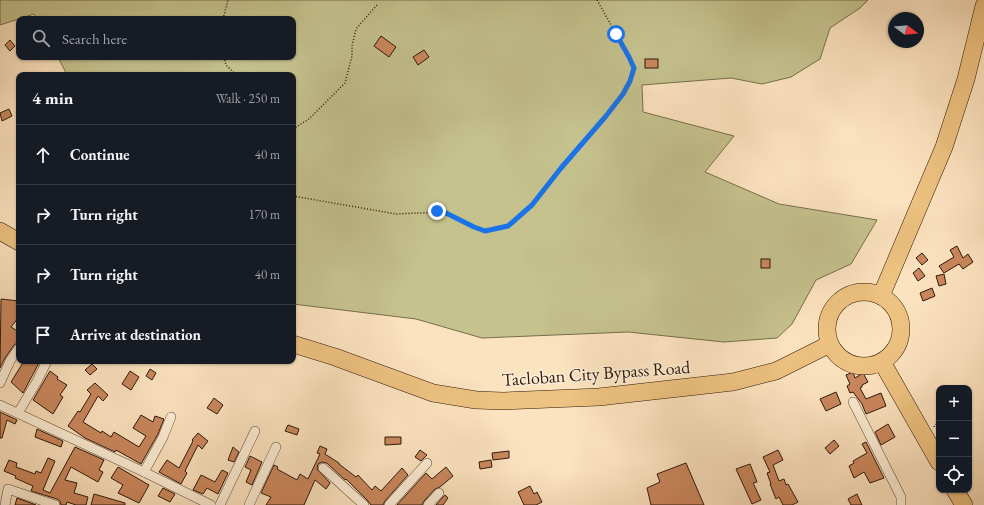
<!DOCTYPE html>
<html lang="en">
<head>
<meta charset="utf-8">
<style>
  :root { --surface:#171b24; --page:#242831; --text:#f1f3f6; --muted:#9ea1a6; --line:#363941 }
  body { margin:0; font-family:"EB Garamond",serif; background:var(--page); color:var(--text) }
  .controls { position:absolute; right:12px; bottom:12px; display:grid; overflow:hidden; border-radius:8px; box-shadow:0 1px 3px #0004 }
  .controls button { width:36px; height:36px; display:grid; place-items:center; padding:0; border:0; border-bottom:1px solid var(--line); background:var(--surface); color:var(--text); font:20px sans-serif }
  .compass { position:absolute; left:888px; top:12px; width:36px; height:36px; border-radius:50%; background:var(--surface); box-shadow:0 1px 3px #0004; rotate:106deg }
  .stop { position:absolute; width:12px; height:12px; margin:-9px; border:3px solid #1a73e8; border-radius:50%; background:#fff }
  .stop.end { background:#1a73e8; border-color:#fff; box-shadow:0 1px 4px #0008 }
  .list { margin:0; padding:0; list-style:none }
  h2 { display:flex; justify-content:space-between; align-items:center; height:52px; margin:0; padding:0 16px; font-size:17px }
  h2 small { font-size:13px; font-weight:400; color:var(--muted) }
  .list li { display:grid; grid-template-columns:26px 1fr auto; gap:12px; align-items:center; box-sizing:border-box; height:60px; padding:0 16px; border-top:1px solid var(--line) }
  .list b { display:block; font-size:15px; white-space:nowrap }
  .list em { font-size:13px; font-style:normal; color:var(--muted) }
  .icon { flex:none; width:22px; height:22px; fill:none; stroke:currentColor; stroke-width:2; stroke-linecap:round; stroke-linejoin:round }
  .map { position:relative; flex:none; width:984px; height:505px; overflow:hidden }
  .search { position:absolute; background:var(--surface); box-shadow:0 1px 3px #0004; left:16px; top:16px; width:280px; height:44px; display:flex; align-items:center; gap:10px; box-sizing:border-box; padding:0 14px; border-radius:8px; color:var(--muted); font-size:15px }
  .panel { position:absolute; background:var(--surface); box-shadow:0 1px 3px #0004; left:16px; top:72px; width:280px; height:292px; border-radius:8px }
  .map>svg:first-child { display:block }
  .green { fill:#c5c28e; stroke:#786d4d }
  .building { fill:#cb875d; stroke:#2c180c }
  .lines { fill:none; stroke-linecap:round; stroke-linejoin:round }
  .street-casing { stroke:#604b39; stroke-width:10 }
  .highway-casing { stroke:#2c180c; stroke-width:18 }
  .path { stroke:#2c180c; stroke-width:1.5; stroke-dasharray:1 2; stroke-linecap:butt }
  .street { stroke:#fdedd5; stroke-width:9 }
  .highway { stroke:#eec280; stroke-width:17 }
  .route { stroke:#1a73e8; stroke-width:5 }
  .labels { text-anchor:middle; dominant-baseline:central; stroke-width:3; stroke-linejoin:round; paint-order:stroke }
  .street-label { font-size:18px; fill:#2c180c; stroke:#fdedd5 }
</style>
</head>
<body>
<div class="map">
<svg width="984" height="505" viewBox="0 0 984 505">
  <rect width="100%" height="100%" fill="#fce3bf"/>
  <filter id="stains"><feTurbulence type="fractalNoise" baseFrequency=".005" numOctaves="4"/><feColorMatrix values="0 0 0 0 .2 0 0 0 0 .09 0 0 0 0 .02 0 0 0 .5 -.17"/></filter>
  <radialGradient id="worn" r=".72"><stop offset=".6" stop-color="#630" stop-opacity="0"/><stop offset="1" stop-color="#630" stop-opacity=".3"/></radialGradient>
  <path class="green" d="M 0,0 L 868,0 L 860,8 L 830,28 L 820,59 L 791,77 L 762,84 L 731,78 L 642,85 L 643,112 L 734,136 L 705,172 L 779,204 L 877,220 L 851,264 L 816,280 L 792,324 L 777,338 L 724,342 L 628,332 L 482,338 L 416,319 L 293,304 L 293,75 L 66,75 L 66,73 L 58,57 L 293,57 L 293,19 L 37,19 L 34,14 L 0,25 Z"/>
  <g class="building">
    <path d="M 381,36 L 396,47 L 389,57 L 374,46 Z"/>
    <path d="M 10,40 L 15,46 L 10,51 L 5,45 Z"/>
    <path d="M 424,50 L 429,57 L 418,65 L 413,57 Z"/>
    <rect x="645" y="59" width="13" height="9"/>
    <path d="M 9,109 L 12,116 L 2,121 L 0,113 Z"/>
    <path d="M 957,246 L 963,258 L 968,254 L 973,262 L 963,269 L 959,264 L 944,273 L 939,266 L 954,257 L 950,250 Z"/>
    <path d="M 922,253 L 928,260 L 922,265 L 916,258 Z"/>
    <rect x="761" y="259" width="9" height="9"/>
    <path d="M 919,268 L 925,276 L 918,281 L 913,273 Z"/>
    <path d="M 944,274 L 946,284 L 939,286 L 936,276 Z"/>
    <path d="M 932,288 L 935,296 L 923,301 L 920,293 Z"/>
    <path d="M 1,299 L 19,301 L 19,317 L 11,327 L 19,332 L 19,342 L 14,345 L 5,358 L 0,368 Z"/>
    <path d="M 24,361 L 40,361 L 23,393 L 11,382 Z"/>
    <path d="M 92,364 L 97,369 L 90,375 L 85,370 Z"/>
    <path d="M 150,369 L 156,373 L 152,380 L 146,376 Z"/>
    <path d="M 50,371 L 58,377 L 57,379 L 67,385 L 60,395 L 63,397 L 53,414 L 33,400 Z"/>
    <path d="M 130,371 L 139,377 L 131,390 L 122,384 Z"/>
    <path d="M 853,372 L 855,378 L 863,373 L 868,382 L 862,385 L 862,387 L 860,388 L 866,399 L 881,393 L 886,406 L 866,414 L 862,404 L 853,392 L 850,393 L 847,386 L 850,384 L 846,375 Z"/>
    <path d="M 95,383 L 108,395 L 103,401 L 98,396 L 83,422 L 101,433 L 102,431 L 111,437 L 114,432 L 139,447 L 146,436 L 133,428 L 141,415 L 153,422 L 155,416 L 164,419 L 158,434 L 141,464 L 116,450 L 115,452 L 85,438 L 68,426 L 78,411 L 80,412 L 91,394 L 87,390 Z"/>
    <path d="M 836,392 L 841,404 L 826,411 L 820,399 Z"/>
    <path d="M 214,398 L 223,405 L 217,414 L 207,408 Z"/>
    <path d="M 0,412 L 17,420 L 15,424 L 7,420 L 2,438 L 0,438 Z"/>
    <path d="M 888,424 L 895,437 L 881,445 L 875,432 Z"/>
    <path d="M 288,425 L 299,429 L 297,435 L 285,431 Z"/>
    <path d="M 37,429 L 63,441 L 61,447 L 35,437 Z"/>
    <path d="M 198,433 L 208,441 L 202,449 L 198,445 L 185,471 L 187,473 L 181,484 L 159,472 L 167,460 L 179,468 L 193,441 L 192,440 Z"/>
    <path d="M 385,437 L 401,437 L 401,444 L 385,445 Z"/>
    <path d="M 834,440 L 839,446 L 830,454 L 825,448 Z"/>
    <path d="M 866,442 L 884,478 L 870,483 L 864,472 L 854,478 L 849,466 L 854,463 L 853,461 L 867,453 L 862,444 Z"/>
    <path d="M 320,446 L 327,449 L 325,454 L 339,463 L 339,464 L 356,477 L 358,475 L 372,490 L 375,486 L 381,491 L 402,468 L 408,475 L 385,501 L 383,505 L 371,505 L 368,501 L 346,479 L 346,480 L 344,479 L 327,463 L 322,462 L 318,464 L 317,469 L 330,483 L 326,489 L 315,480 L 304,505 L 266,505 L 271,497 L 261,493 L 274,465 L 278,467 L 277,469 L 297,480 L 300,474 L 308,479 L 320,454 L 317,453 Z"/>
    <path d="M 75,447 L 104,460 L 99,470 L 103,472 L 98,482 L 71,467 L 65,480 L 77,483 L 74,493 L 88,497 L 86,505 L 76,505 L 67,502 L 66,505 L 61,505 L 60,501 L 57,499 L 31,491 L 33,486 L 15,478 L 16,476 L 4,471 L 9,460 L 17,463 L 16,467 L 35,474 L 36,471 L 41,473 L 48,458 L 55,461 L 43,490 L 50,493 Z"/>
    <path d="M 233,447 L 239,452 L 234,462 L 228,460 Z"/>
    <path d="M 420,450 L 427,455 L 421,461 L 415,457 Z"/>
    <path d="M 778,450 L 783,460 L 773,465 L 779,481 L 784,479 L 786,485 L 788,484 L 798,502 L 792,505 L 783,505 L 779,497 L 776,499 L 770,484 L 771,484 L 767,473 L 770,472 L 763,457 Z"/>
    <path d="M 509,451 L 509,458 L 493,460 L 492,453 Z"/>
    <path d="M 250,456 L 262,462 L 252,485 L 246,482 L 251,470 L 245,467 Z"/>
    <path d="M 491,460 L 492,467 L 480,469 L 479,462 Z"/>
    <path d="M 686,463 L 704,505 L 651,505 L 647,488 L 660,482 L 657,474 Z"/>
    <path d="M 750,464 L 757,482 L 753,483 L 761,500 L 752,504 L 736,469 Z"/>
    <path d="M 118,467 L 149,485 L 139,503 L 118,493 L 123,485 L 111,478 Z"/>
    <path d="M 446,467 L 453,476 L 440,487 L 435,489 L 424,501 L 422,505 L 397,505 L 426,473 L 432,479 Z"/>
    <path d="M 222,470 L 228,473 L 218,494 L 207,488 L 203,494 L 193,490 L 201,475 L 215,482 Z"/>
    <path d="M 530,486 L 534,494 L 537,492 L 542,502 L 536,505 L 524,505 L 518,492 Z"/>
    <path d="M 163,488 L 175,494 L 170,502 L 158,496 Z"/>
    <path d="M 94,494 L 125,503 L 125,505 L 91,505 Z"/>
    <path d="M 857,494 L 862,505 L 851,505 L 848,499 Z"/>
    <path d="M 445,495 L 448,498 L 443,505 L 436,505 Z"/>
    <path d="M 17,498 L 36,505 L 15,505 Z"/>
  </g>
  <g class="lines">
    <defs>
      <g id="street">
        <path d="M 0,383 L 10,361 L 19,348"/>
        <path d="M 853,402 L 901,497 L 901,505"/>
        <path d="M 0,405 L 144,472 L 211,505"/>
        <path d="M 18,413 L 37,381 L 47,361"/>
        <path d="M 323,468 L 364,505"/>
        <path d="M 144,472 L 163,437 L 171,417"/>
        <path d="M 5,505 L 8,489 L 55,505"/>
        <path d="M 220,505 L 255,431"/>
        <path d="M 249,505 L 276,447"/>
        <path d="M 389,505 L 427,463"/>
        <path d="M 428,505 L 439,493"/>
      </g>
      <g id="highway">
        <path d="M 0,231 L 19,242"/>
        <circle cx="864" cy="329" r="37"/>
        <path d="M 881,296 L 944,147 L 966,79 L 984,6"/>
        <path d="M 293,344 L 335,357 L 433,393 L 476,400 L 503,401 L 599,397 L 733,382 L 776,371 L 830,344"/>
        <path d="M 882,362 L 939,462"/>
        <path d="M 955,490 L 964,505"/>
      </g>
    </defs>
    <use href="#street" class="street-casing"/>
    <use href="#highway" class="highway-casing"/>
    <g class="path">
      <path d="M 223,19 L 228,0"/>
      <path d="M 224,57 L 226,65 L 236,75"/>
      <path d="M 293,129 L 309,119 L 345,83 L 352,56 L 352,46 L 356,29 L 377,5"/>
      <path d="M 293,196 L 396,214 L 444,212 L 474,227 L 485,231 L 508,226 L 532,205 L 561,168 L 606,116 L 623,94 L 630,81 L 633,68 L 629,57 L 597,0"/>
      <path d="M 934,427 L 934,426 L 939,422"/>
    </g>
    <use href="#street" class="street"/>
    <use href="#highway" class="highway"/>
  </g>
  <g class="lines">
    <path class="route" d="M 437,211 L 444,212 L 474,227 L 485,231 L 508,226 L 532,205 L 561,168 L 606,116 L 623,94 L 630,81 L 634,68 L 629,57 L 616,34"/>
  </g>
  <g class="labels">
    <g class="street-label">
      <text transform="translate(596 373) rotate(-4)">Tacloban City Bypass Road</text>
    </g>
  </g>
  <rect width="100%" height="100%" filter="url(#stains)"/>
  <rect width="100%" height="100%" fill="url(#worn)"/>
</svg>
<div class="controls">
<button>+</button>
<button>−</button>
<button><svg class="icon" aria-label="locate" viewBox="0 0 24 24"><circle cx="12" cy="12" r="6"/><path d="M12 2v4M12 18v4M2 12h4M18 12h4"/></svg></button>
</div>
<svg class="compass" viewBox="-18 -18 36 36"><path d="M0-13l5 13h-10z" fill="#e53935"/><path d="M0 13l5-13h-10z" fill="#9ea1a6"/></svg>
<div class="stop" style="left:616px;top:34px"></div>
<div class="stop end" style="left:437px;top:211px"></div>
<div class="search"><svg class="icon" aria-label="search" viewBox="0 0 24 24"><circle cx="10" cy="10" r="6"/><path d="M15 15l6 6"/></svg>Search here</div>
<section class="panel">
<h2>4 min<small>Walk · 250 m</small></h2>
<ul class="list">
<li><svg class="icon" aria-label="ahead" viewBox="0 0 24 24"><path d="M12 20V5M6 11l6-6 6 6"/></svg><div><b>Continue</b></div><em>40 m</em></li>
<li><svg class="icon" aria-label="right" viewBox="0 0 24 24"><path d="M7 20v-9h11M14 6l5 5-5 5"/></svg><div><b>Turn right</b></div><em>170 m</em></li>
<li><svg class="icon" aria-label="right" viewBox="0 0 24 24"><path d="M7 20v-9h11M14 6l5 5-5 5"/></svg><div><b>Turn right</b></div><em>40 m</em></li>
<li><svg class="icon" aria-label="arrive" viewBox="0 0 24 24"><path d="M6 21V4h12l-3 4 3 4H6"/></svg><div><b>Arrive at destination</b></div></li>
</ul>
</section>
</div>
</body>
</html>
